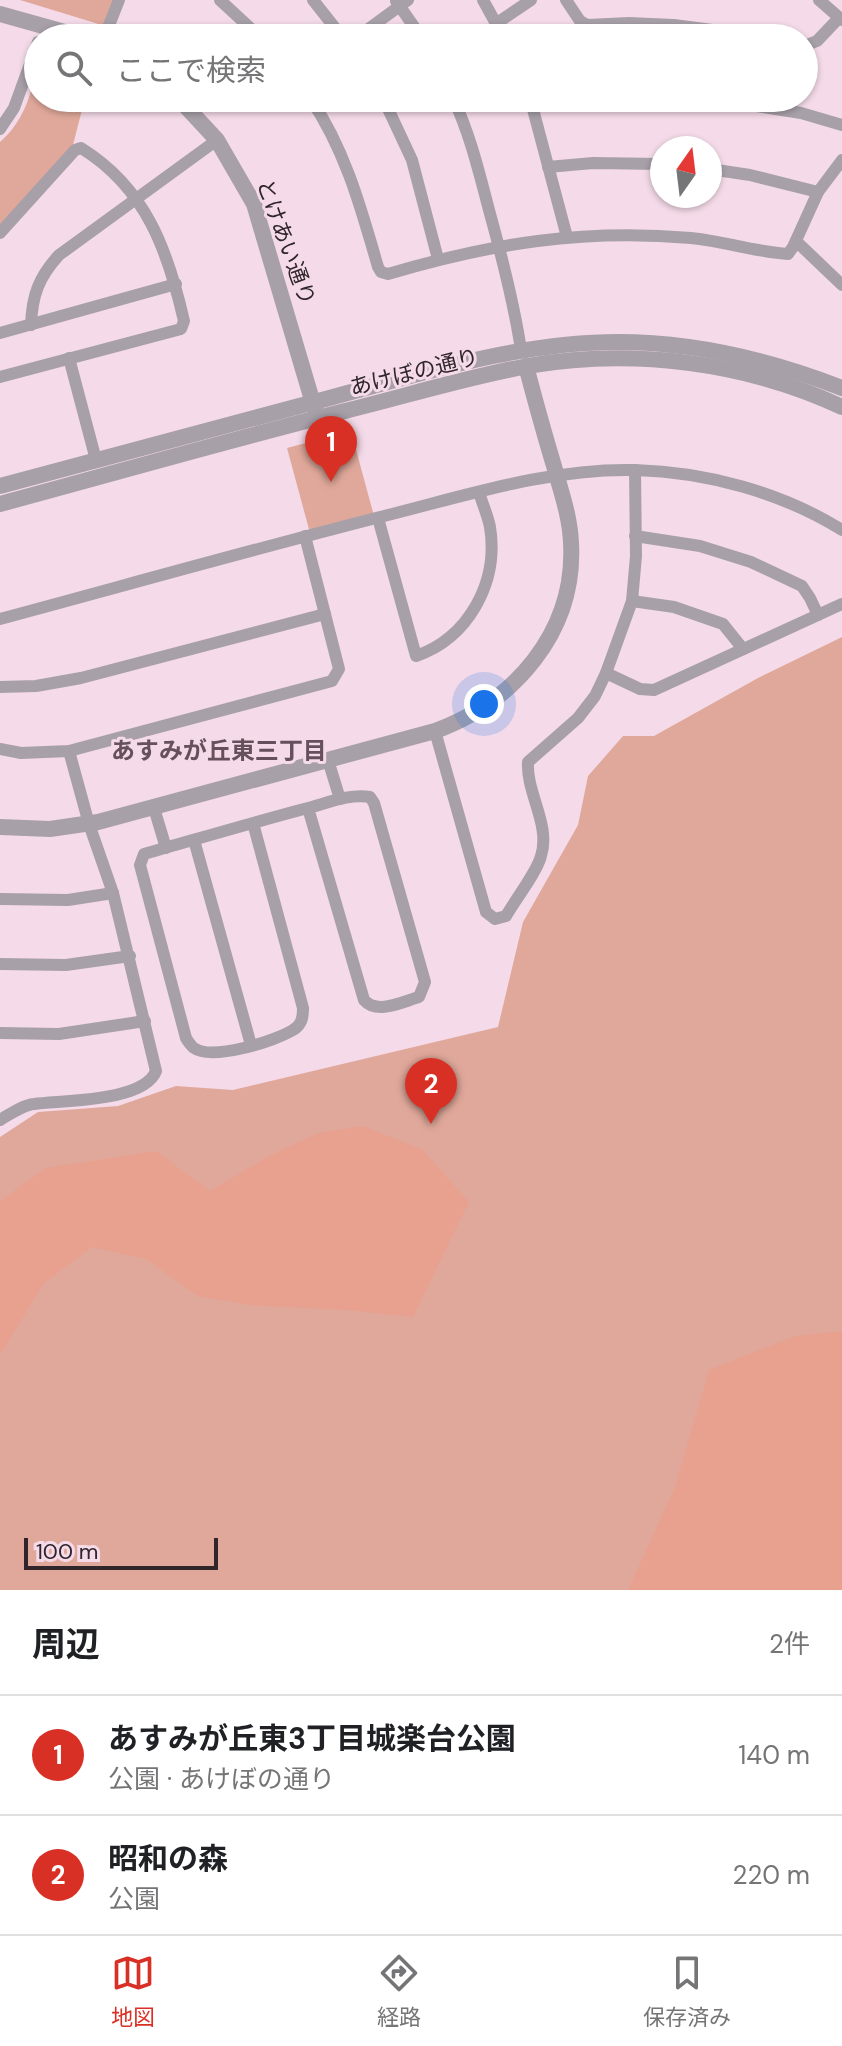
<!DOCTYPE html>
<html lang="ja">
<head>
<meta charset="utf-8">
<style>
  :root { --surface:#fff; --page:#f6f6f6; --text:#202124; --muted:#757577; --line:#e0e0e0; --accent:#d93025 }
  body { margin:0; font-family:"DM Sans","Noto Sans JP",sans-serif; background:var(--page); color:var(--text) }
  .compass { position:absolute; left:650px; top:136px; width:72px; height:72px; border-radius:50%; background:var(--surface); box-shadow:0 2px 6px #0004; rotate:14deg }
  .scale { position:absolute; left:24px; bottom:20px; width:194px; box-sizing:border-box; padding-left:8px; border:4px solid #2f252a; border-top:0; font-size:22px; line-height:28px; white-space:nowrap; color:#2f252a; -webkit-text-stroke:6px #f5dbe9; paint-order:stroke }
  .you { position:absolute; left:484px; top:704px; width:28px; height:28px; margin:-20px; border:6px solid #fff; border-radius:50%; background:#1a73e8; box-shadow:0 0 0 12px #1a73e833 }
  .badge { display:grid; place-items:center; width:52px; height:52px; border-radius:50%; background:var(--accent); color:#fff; font-size:26px; font-weight:700 }
  .pin { position:absolute; translate:-50% -66px; filter:drop-shadow(0 2px 4px #0008) }
  .pin::after { content:''; position:absolute; top:42px; width:28px; height:24px; background:inherit; clip-path:polygon(0 0,100% 0,50% 100%) }
  .list { margin:0; padding:0; list-style:none }
  h2 { display:flex; justify-content:space-between; align-items:center; height:104px; margin:0; padding:0 32px; font-size:34px }
  h2 small { font-size:26px; font-weight:400; color:var(--muted) }
  .list li { display:grid; grid-template-columns:52px 1fr auto; gap:24px; align-items:center; box-sizing:border-box; height:120px; padding:0 32px; border-top:2px solid var(--line) }
  .list b { display:block; font-size:30px; white-space:nowrap }
  .list p { margin:0; font-size:26px; white-space:nowrap; color:var(--muted) }
  .list em { font-size:26px; font-style:normal; color:var(--muted) }
  .icon { flex:none; width:44px; height:44px; fill:none; stroke:currentColor; stroke-width:2; stroke-linecap:round; stroke-linejoin:round }
  .map { position:relative; flex:none; width:842px; height:1590px; overflow:hidden }
  .search { position:absolute; background:var(--surface); box-shadow:0 2px 6px #0004; left:24px; right:24px; top:24px; height:88px; display:flex; align-items:center; gap:20px; box-sizing:border-box; padding:0 28px; border-radius:44px; color:var(--muted); font-size:30px }
  .sheet { height:344px; background:var(--surface) }
  nav { display:flex; justify-content:space-around; align-items:center; box-sizing:border-box; height:112px; border-top:2px solid var(--line); background:var(--surface); font-size:22px; color:var(--muted) }
  nav a { display:grid; justify-items:center; gap:4px }
  nav .on { color:var(--accent) }
  .map>svg:first-child { display:block }
  .green { fill:#e0a89b }
  .forest { fill:#e8a08f }
  .lines { fill:none; stroke-linecap:round; stroke-linejoin:round }
  .minor { stroke:#a8a0a9; stroke-width:12 }
  .tertiary { stroke:#a8a0a9; stroke-width:16 }
  .labels { text-anchor:middle; dominant-baseline:central; stroke-width:6; stroke-linejoin:round; paint-order:stroke }
  .street-label { font-size:22px; fill:#2f252a; stroke:#f5dbe9 }
  .neighbourhood-label { font-size:24px; font-weight:bold; fill:#66505c; stroke:#f5dbe9 }
</style>
</head>
<body>
<div class="map">
<svg width="842" height="1590" viewBox="0 0 842 1590">
  <rect width="100%" height="100%" fill="#f5dbe9"/>
  <g class="green">
    <path d="M 20,0 L 114,0 L 105,26 Z"/>
    <path d="M 38,64 L 38,98 L 85,98 L 73,145 L 0,229 L 0,142 C 24,121 31,95 38,64 Z"/>
    <path d="M 351,431 L 374,516 L 310,533 L 287,448 Z"/>
    <path d="M 842,637 L 842,1590 L 0,1590 L 0,1137 L 38,1112 L 118,1106 L 176,1086 L 233,1090 L 498,1027 L 523,922 L 578,825 L 588,776 L 623,736 L 654,736 L 758,678 Z"/>
  </g>
  <g class="forest">
    <path d="M 363,1126 L 422,1149 L 469,1202 L 413,1317 L 345,1310 L 251,1305 L 198,1296 L 146,1259 L 92,1247 L 43,1284 L 0,1355 L 0,1201 L 46,1168 L 156,1151 L 210,1191 L 267,1157 L 318,1133 Z"/>
    <path d="M 842,1331 L 842,1590 L 628,1590 L 675,1487 L 709,1370 L 795,1336 Z"/>
  </g>
  <g class="lines">
    <g class="minor">
      <path d="M 220,0 L 261,38"/>
      <path d="M 313,0 L 343,38"/>
      <path d="M 483,0 L 504,38"/>
      <path d="M 566,0 L 580,21 L 587,25 L 629,23 L 674,25 L 774,38"/>
      <path d="M 819,0 L 842,20"/>
      <path d="M 396,1 L 422,38"/>
      <path d="M 497,23 L 531,0"/>
      <path d="M 104,38 L 119,0"/>
      <path d="M 356,38 L 408,0"/>
      <path d="M 804,46 L 817,41 L 839,18"/>
      <path d="M 310,98 C 345,149 361,208 378,267 L 381,272 L 388,274 C 493,243 581,229 691,238 C 723,241 755,252 788,254 L 793,247 L 818,192 L 842,160"/>
      <path d="M 383,98 L 412,160 L 438,259"/>
      <path d="M 453,98 C 470,134 479,172 489,210 C 502,257 514,303 521,350"/>
      <path d="M 530,98 L 567,237"/>
      <path d="M 706,98 L 801,113 L 842,125"/>
      <path d="M 0,129 L 14,108 L 38,42"/>
      <path d="M 548,167 L 593,163 L 662,164"/>
      <path d="M 710,169 L 750,175 L 818,192"/>
      <path d="M 0,233 L 75,150 L 81,148 C 146,188 168,251 184,321 L 181,329 L 0,377"/>
      <path d="M 796,241 L 842,285"/>
      <path d="M 31,325 C 32,295 39,277 59,255 L 217,140"/>
      <path d="M 0,333 L 176,284"/>
      <path d="M 69,358 L 96,460"/>
      <path d="M 378,518 L 416,656 C 468,638 499,583 490,527 C 488,516 482,503 479,492"/>
      <path d="M 635,536 L 700,546 L 751,562 L 802,586 L 810,598 L 818,615"/>
      <path d="M 632,601 L 674,607 L 723,624 L 743,649"/>
      <path d="M 0,619 C 130,584 261,547 392,514 C 471,494 552,468 635,470 C 706,472 781,492 842,530"/>
      <path d="M 606,673 L 640,689 L 654,690 L 842,604"/>
      <path d="M 0,687 L 36,686 L 81,678 L 325,614"/>
      <path d="M 435,731 L 486,912 L 495,919 L 506,916 C 515,900 537,872 541,856 C 551,825 526,793 528,762 L 578,718 L 595,696 L 606,673 L 632,601 L 636,556 L 635,470"/>
      <path d="M 0,749 L 21,753 L 69,751 L 332,681 L 339,669 L 305,536"/>
      <path d="M 328,760 L 340,799"/>
      <path d="M 154,808 L 166,848"/>
      <path d="M 253,823 L 303,1008 C 303,1017 302,1025 293,1030 C 275,1041 212,1061 194,1048 C 192,1047 187,1040 186,1038 L 140,865 L 144,854 C 197,839 251,823 304,809 C 325,804 349,793 370,797 L 374,803 L 425,982 L 419,997 C 402,1002 377,1015 364,1000 L 308,808"/>
      <path d="M 194,840 L 251,1045"/>
      <path d="M 0,899 L 68,900 L 113,893"/>
      <path d="M 0,964 L 66,965 L 130,956"/>
      <path d="M 0,1033 L 59,1034 L 145,1021"/>
      <path d="M 0,1120 C 10,1114 23,1105 34,1104 C 63,1100 144,1102 156,1071 L 113,893 L 89,824 L 69,751"/>
    </g>
    <g class="tertiary">
      <path d="M 0,14 L 86,38"/>
      <path d="M 178,98 L 217,140 L 254,204 L 315,410"/>
      <path d="M 0,486 C 111,456 222,426 333,397 C 426,372 521,342 618,342 C 695,342 770,360 842,388"/>
      <path d="M 0,504 C 115,473 230,440 345,411 C 406,396 467,377 528,366 C 632,348 746,362 842,407"/>
      <path d="M 0,827 L 50,829 L 98,822 L 435,731 C 514,702 576,632 571,543 C 570,516 561,492 554,466 C 544,433 535,400 526,366"/>
    </g>
  </g>
  <g class="labels">
    <g class="street-label">
      <text transform="translate(286 242) rotate(70)">とけあい通り</text>
      <text transform="translate(414 372) rotate(-14)">あけぼの通り</text>
    </g>
    <g class="neighbourhood-label">
      <text x="219" y="750">あすみが丘東三丁目</text>
    </g>
  </g>
</svg>
<svg class="compass" viewBox="-18 -18 36 36"><path d="M0-13l5 13h-10z" fill="#e53935"/><path d="M0 13l5-13h-10z" fill="#757577"/></svg>
<div class="scale">100 m</div>
<div class="you"></div>
<div class="pin badge" style="left:331px;top:482px">1</div>
<div class="pin badge" style="left:431px;top:1124px">2</div>
<div class="search"><svg class="icon" aria-label="search" viewBox="0 0 24 24"><circle cx="10" cy="10" r="6"/><path d="M15 15l6 6"/></svg>ここで検索</div>
</div>
<section class="sheet">
<h2>周辺<small>2件</small></h2>
<ul class="list">
<li><span class="badge">1</span><div><b>あすみが丘東3丁目城楽台公園</b><p>公園 · あけぼの通り</p></div><em>140 m</em></li>
<li><span class="badge">2</span><div><b>昭和の森</b><p>公園</p></div><em>220 m</em></li>
</ul>
</section>
<nav>
<a class="on"><svg class="icon" aria-label="map" viewBox="0 0 24 24"><path d="M3 6l6-2 6 2 6-2v14l-6 2-6-2-6 2zM9 4v14M15 6v14"/></svg>地図</a>
<a><svg class="icon" aria-label="directions" viewBox="0 0 24 24"><path d="M12 3l9 9-9 9-9-9zM9 14v-3h6M13 9l2 2-2 2"/></svg>経路</a>
<a><svg class="icon" aria-label="saved" viewBox="0 0 24 24"><path d="M7 4h10v16l-5-4-5 4z"/></svg>保存済み</a>
</nav>
</body>
</html>
